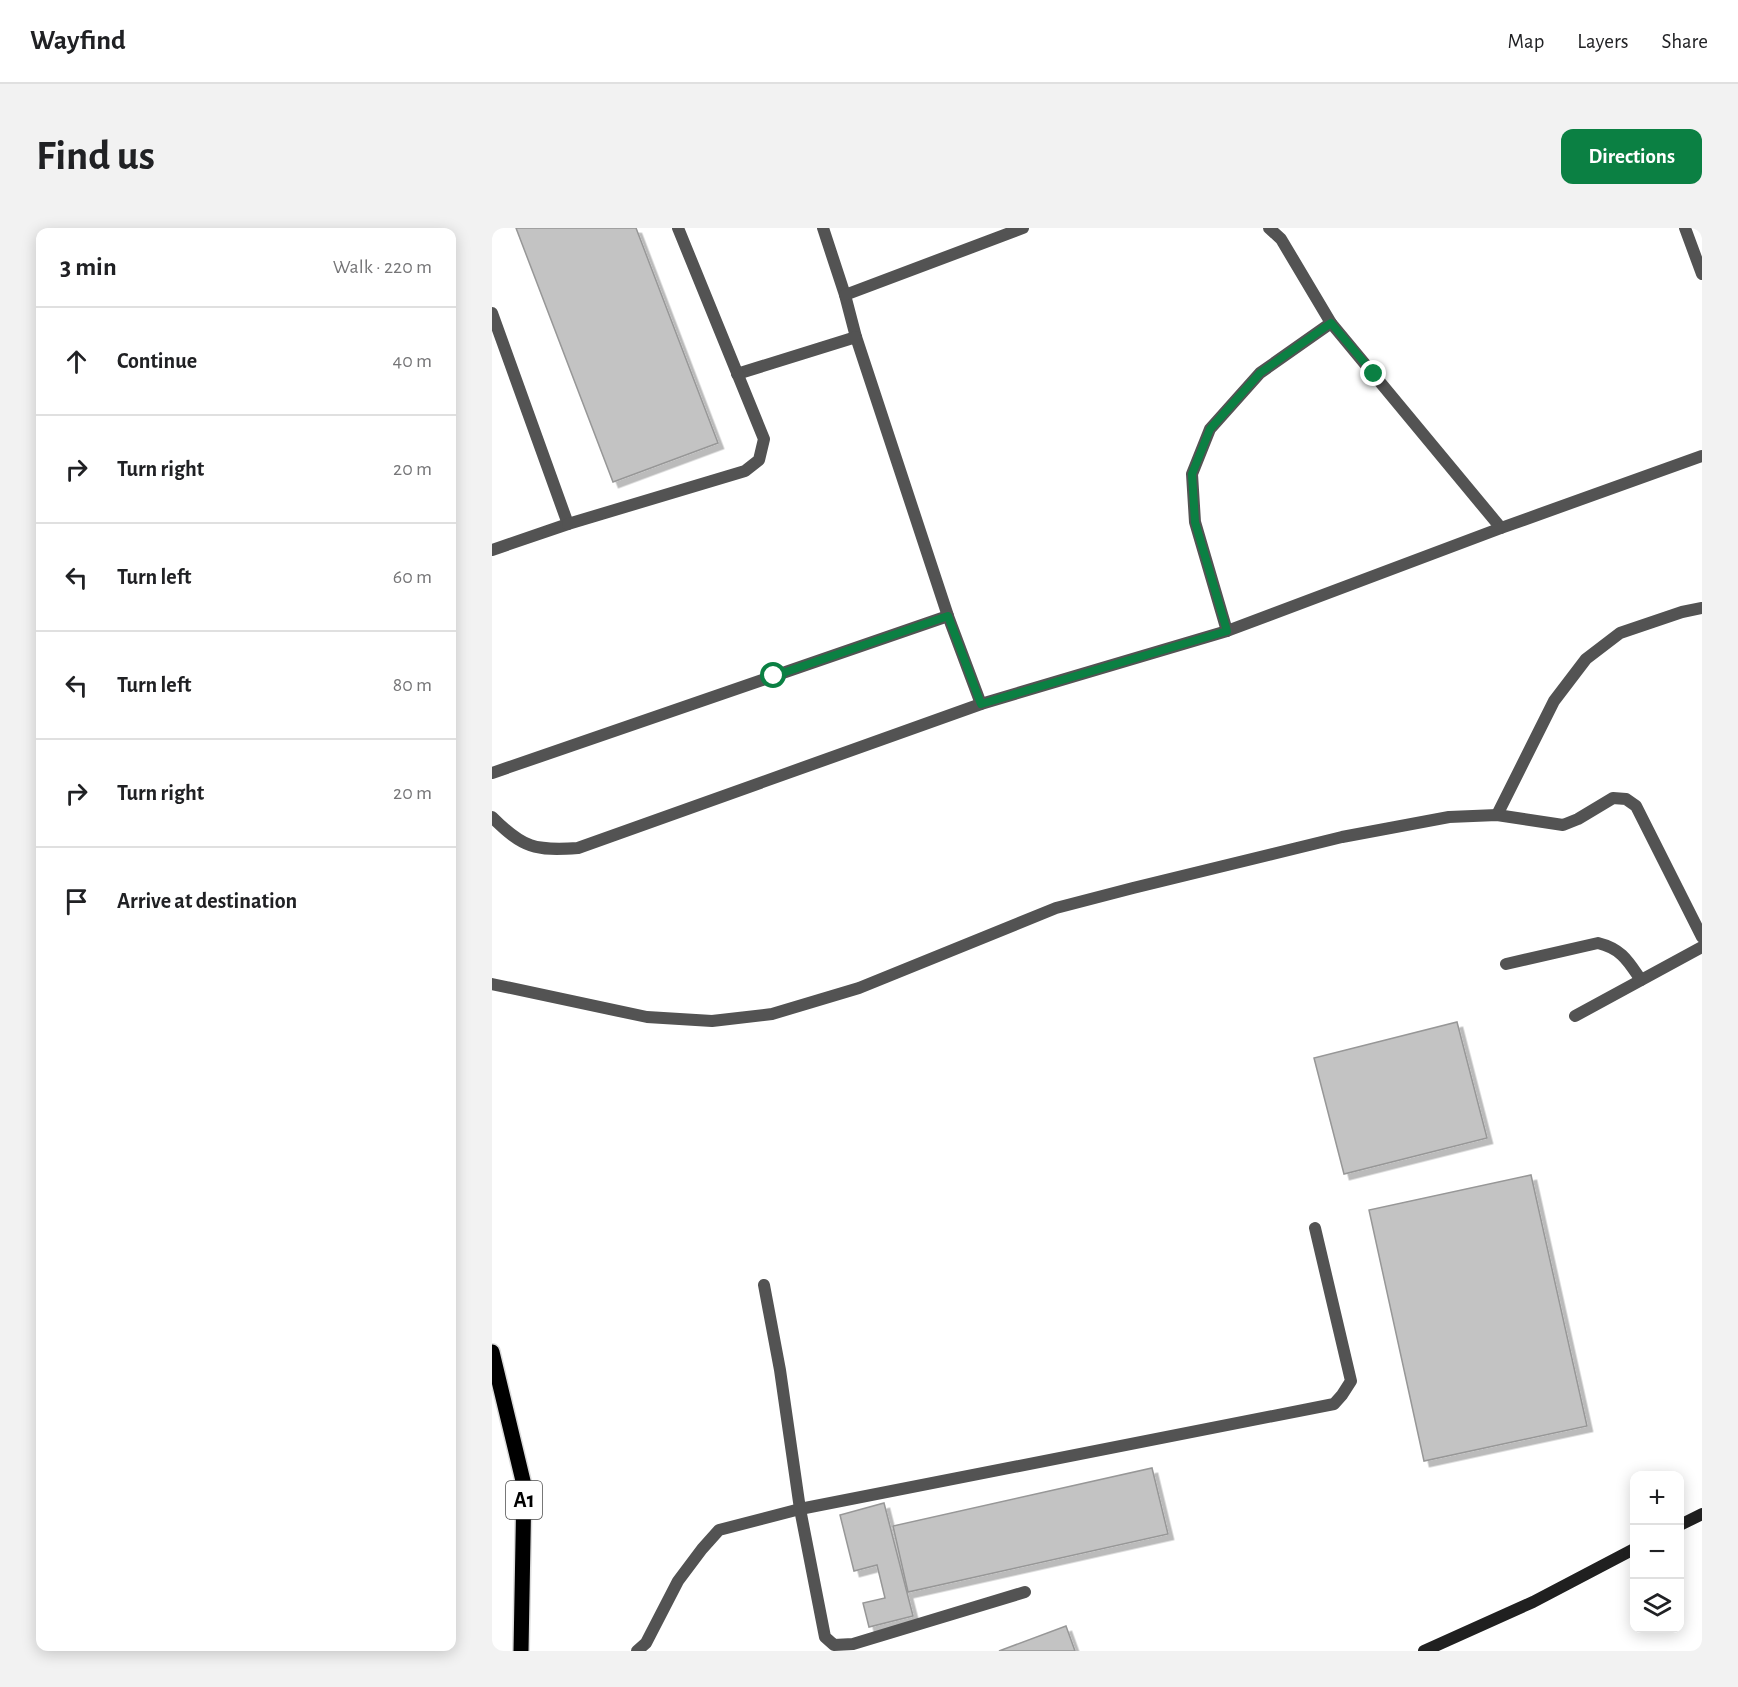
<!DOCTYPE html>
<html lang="en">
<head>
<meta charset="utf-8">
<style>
  :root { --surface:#fff; --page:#f2f2f2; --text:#202124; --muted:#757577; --line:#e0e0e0; --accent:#0b8043 }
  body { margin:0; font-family:"Alegreya Sans",sans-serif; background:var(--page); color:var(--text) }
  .controls { position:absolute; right:18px; bottom:18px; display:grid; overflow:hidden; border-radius:12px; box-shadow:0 3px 15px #0003 }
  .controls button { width:54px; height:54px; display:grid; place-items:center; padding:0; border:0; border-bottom:2px solid var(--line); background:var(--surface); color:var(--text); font:30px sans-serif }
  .stop { position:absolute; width:18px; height:18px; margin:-14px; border:4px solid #0b8043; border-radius:50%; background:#fff }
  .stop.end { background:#0b8043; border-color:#fff; box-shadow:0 2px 6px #0008 }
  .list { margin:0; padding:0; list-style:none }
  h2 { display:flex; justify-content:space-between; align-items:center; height:78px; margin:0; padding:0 24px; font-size:26px }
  h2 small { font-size:20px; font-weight:400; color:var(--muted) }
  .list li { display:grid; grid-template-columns:39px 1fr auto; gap:18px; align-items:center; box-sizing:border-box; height:108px; padding:0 24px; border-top:2px solid var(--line) }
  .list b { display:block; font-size:22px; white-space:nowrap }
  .list em { font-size:20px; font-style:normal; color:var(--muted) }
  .icon { flex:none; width:33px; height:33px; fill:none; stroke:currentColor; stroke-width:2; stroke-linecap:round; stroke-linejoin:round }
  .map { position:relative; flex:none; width:1210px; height:1423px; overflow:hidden; border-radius:12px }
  header { display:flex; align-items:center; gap:36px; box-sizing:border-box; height:84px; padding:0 30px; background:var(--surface); border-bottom:2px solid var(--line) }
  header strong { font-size:28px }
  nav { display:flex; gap:33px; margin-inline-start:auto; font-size:21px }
  .intro { display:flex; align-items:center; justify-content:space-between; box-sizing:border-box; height:144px; padding:0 36px }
  h1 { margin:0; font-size:42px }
  .button { padding:15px 27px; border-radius:12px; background:var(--accent); color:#fff; font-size:21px; font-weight:700 }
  main { display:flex; gap:36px; padding:0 36px }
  aside { flex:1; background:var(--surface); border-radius:12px; box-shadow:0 3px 15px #0003 }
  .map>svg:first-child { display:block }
  .building { fill:#c3c3c3; stroke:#979797; stroke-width:1.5; filter:url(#shadow) }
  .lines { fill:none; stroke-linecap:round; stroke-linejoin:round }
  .primary-casing { stroke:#dbdbdb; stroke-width:18 }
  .lane { stroke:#535353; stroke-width:12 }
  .street { stroke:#535353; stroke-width:12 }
  .secondary { stroke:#202020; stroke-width:12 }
  .primary { stroke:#000; stroke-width:15 }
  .route { stroke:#0b8043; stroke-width:8 }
  .labels { text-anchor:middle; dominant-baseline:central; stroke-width:4.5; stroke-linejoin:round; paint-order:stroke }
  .shield { fill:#fff; stroke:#4c4c4c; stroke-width:1.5 }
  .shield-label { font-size:22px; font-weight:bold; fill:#000 }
</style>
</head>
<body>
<header>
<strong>Wayfind</strong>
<nav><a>Map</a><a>Layers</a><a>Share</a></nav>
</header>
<div class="intro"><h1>Find us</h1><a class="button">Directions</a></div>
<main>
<aside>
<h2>3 min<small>Walk · 220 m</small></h2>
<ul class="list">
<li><svg class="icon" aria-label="ahead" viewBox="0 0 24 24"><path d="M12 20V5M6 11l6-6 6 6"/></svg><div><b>Continue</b></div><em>40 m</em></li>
<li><svg class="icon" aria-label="right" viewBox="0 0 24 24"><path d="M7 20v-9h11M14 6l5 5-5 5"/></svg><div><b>Turn right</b></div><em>20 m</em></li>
<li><svg class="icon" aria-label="left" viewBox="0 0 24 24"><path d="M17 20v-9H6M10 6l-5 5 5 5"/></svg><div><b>Turn left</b></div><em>60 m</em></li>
<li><svg class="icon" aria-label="left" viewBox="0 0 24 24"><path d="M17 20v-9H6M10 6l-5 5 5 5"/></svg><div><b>Turn left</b></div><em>80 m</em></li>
<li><svg class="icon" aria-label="right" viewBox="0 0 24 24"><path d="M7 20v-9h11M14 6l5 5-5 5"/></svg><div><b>Turn right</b></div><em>20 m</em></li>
<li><svg class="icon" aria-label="arrive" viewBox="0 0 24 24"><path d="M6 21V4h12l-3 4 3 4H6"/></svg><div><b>Arrive at destination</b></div></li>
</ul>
</aside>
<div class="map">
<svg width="1210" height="1423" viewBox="0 0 1210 1423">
  <defs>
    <filter id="shadow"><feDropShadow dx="5.5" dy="5.5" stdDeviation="0" flood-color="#0004"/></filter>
  </defs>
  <rect width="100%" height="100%" fill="#fff"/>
  <g class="building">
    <path d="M 24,0 L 144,0 L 226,215 L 121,254 Z"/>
    <path d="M 965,794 L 995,910 L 852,946 L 822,830 Z"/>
    <path d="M 1039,947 L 1095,1198 L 932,1233 L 877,982 Z"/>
    <path d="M 660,1240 L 676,1306 L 416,1364 L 401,1298 Z"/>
    <path d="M 392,1275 L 421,1388 L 377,1399 L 371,1375 L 393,1370 L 385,1337 L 362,1343 L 348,1287 Z"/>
    <path d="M 574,1398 L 583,1423 L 507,1423 Z"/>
  </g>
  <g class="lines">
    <defs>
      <path id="primary" d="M 0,1124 L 32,1257 L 29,1423"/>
    </defs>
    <use href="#primary" class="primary-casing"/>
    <g class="lane">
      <path d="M 331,0 L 353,67 L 364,109 L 456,388 L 489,476"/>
      <path d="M 1193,0 L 1210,46"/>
      <path d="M 353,67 L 531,0"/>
      <path d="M 0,85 L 76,296 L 0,322"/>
      <path d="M 839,95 L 1009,300"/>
      <path d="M 245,146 L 364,109"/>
      <path d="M 76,296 L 253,243 L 267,232 L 272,211 L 186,0"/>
      <path d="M 735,403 L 703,294 L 700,246 L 718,201 L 768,145 L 839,95 L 789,11 L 777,0"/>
      <path d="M 0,545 L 456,388"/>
      <path d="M 0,589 C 31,620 43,623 86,620 L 489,476 L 735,403 L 1009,300 L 1210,228"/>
      <path d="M 272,1057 L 288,1142 L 308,1281 L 333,1409 L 342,1417 L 361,1416 L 533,1364"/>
      <path d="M 145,1423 L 154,1415 L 186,1353 L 210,1321 L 227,1302 L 308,1281 L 842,1176 L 850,1167 L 859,1153 L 823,1000"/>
    </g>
    <g class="street">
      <path d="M 1005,587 L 1062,473 L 1094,431 L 1128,405 L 1190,384 L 1210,380"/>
      <path d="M 1014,736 L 1106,715 C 1130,721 1136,733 1149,752"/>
      <path d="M 0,756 L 155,789 L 220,793 L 280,786 L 367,760 L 564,680 L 641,660 L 850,609 L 957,589 L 1005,587 L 1071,597 L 1086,591 L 1121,570 L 1134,571 L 1144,578 L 1210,709"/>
      <path d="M 1083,788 L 1210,719"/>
    </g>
    <g class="secondary">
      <path d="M 1188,1297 L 1210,1286"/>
      <path d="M 932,1423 L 1041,1374 L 1142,1321"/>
    </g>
    <use href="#primary" class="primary"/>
  </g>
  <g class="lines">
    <path class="route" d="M 282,448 L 456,388 L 489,476 L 735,403 L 703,294 L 700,246 L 718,201 L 768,145 L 839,95 L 882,146"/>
  </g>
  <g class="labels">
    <rect class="shield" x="14" y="1253" width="36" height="38" rx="4.5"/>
    <g class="shield-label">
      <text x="32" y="1272">A1</text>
    </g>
  </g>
</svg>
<div class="controls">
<button>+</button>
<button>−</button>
<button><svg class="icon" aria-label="layers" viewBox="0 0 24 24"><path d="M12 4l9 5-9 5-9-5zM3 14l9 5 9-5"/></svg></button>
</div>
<div class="stop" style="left:282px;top:448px"></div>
<div class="stop end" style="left:882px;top:146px"></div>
</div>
</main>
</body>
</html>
